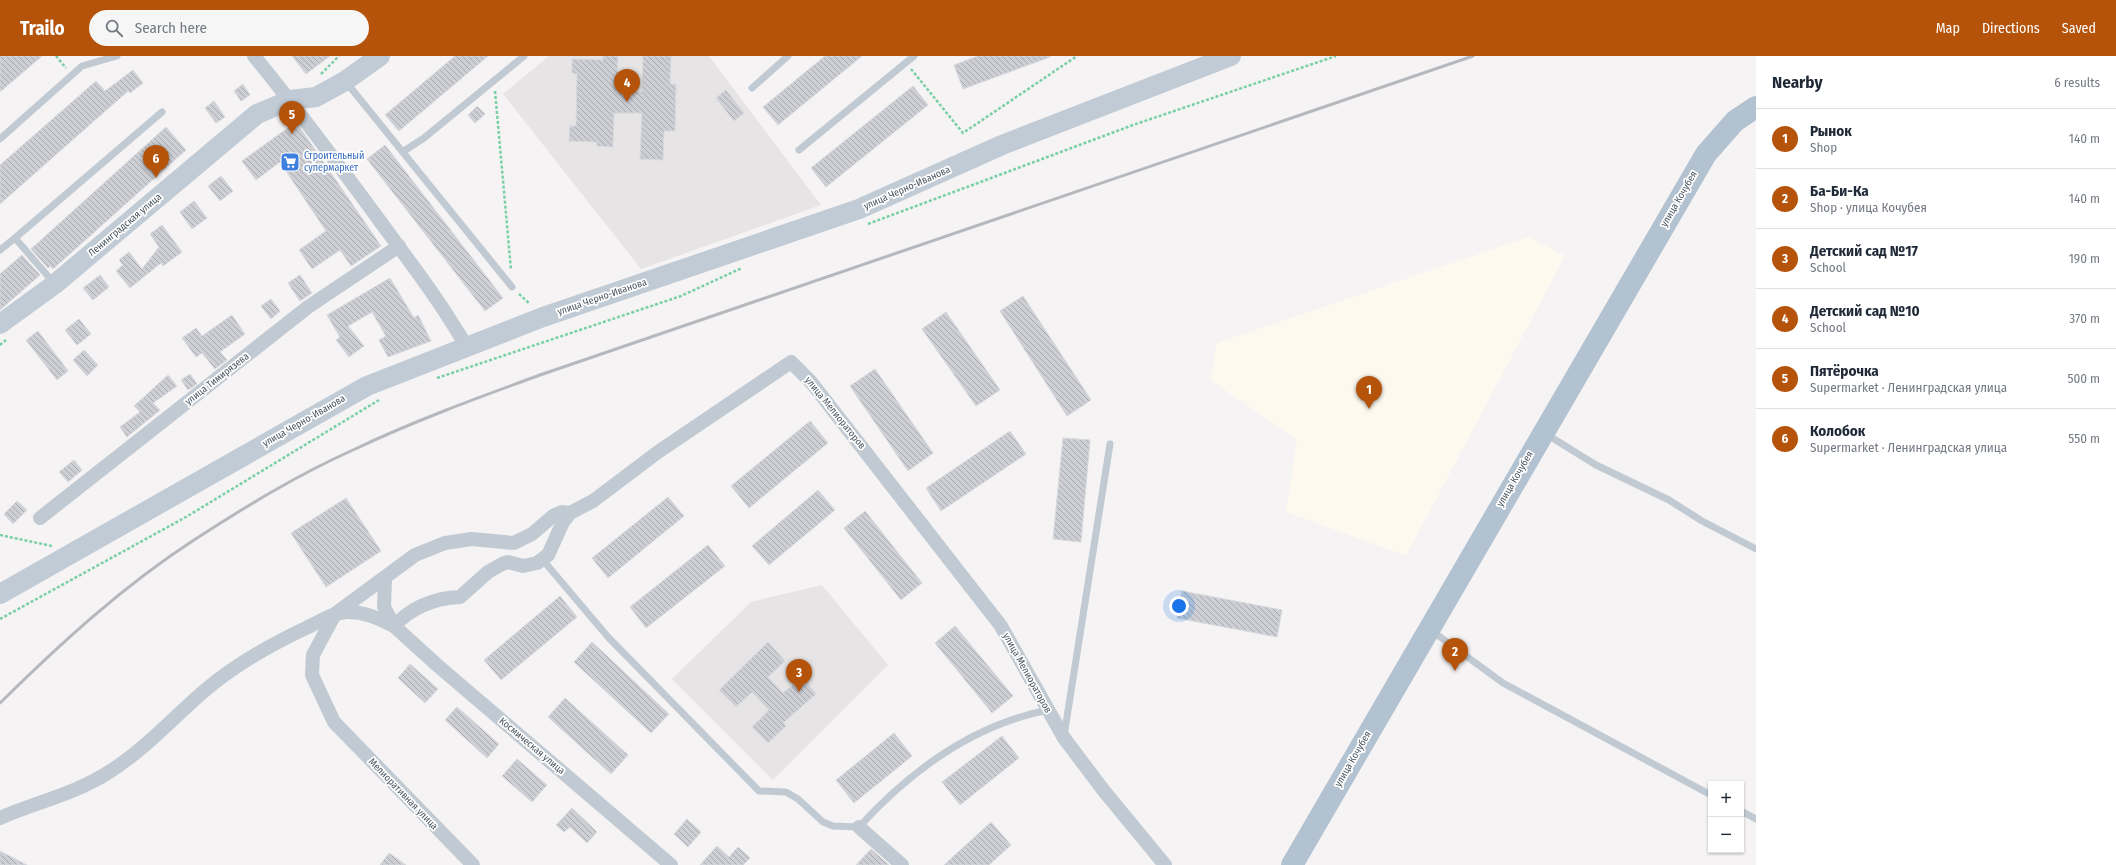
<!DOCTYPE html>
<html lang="en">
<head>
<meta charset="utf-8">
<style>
  :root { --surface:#fff; --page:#f6f6f7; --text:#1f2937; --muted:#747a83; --line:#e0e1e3; --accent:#b45309 }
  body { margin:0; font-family:"Fira Sans Condensed",sans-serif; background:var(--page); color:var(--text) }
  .controls { position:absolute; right:12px; bottom:12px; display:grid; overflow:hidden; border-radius:0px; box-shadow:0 1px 3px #0004 }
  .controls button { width:36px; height:36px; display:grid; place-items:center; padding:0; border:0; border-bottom:1px solid var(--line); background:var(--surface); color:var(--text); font:20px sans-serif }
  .you { position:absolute; left:1179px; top:550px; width:14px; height:14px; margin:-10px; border:3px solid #fff; border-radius:50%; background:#1a73e8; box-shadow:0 0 0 6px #1a73e833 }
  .badge { display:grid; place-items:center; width:26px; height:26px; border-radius:50%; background:var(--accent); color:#fff; font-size:13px; font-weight:700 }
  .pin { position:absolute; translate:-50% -33px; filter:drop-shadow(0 1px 2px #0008) }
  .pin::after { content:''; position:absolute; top:21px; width:14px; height:12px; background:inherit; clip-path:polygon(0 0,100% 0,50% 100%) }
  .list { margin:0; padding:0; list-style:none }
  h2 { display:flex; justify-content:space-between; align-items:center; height:52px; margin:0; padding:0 16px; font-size:17px }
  h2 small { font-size:13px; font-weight:400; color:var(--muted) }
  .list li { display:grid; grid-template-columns:26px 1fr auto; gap:12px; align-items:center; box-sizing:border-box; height:60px; padding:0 16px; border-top:1px solid var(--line) }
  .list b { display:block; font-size:15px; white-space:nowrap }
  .list p { margin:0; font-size:13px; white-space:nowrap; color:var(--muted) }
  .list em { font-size:13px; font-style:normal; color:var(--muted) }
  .icon { flex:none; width:22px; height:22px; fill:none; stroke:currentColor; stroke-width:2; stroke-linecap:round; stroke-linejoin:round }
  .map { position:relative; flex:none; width:1756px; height:809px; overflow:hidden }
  header { display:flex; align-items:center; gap:24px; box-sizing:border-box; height:56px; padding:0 20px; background:var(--accent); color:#fff }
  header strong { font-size:19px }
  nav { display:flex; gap:22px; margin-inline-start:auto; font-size:14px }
  .search { width:280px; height:36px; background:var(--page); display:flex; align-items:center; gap:10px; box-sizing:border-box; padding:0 14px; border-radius:22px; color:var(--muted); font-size:15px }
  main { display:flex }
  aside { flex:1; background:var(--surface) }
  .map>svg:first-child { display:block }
  .commercial { fill:#fdf9ef }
  .education { fill:#e6e4e5 }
  .building { fill:url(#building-back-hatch); stroke:#d7d9de }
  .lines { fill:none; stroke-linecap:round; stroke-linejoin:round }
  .path { stroke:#7ad0a6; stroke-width:2.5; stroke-dasharray:3 2; stroke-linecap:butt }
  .lane { stroke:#c1cad2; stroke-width:7 }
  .street { stroke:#c1cad2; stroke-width:14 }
  .secondary { stroke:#c1cbd6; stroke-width:20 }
  .primary { stroke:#b3c2d1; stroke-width:22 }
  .rail { stroke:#b5b8bd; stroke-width:3 }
  .labels { text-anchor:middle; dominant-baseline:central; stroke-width:3.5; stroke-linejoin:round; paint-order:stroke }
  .shop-label { font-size:10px; fill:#366cbe; stroke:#fff; text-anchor:start }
  .street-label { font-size:10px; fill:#4a5661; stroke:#fff }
</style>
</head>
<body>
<header>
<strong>Trailo</strong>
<div class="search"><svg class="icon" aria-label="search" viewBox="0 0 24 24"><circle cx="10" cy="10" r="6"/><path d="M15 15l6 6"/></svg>Search here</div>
<nav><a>Map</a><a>Directions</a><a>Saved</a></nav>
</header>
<main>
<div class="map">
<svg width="1756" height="809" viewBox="0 0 1756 809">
  <defs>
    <pattern id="building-back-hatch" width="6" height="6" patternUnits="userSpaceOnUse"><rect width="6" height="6" fill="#cdcfd5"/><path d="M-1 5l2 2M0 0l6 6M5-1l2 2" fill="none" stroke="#a8abb0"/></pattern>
  </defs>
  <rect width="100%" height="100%" fill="#f5f3f3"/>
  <path class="commercial" d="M 1529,181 L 1565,200 L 1406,500 L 1286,456 L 1297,383 L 1210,324 L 1217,287 Z"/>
  <g class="education">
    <path d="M 549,0 L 709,0 L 821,149 L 641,213 L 503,38 Z"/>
    <path d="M 822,529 L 888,609 L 773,724 L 672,623 L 751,546 Z"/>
  </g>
  <g class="building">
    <path d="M 0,0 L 42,0 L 0,36 Z"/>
    <path d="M 292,0 L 330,0 L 306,18 Z"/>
    <path d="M 455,0 L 488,0 L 399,75 L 385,59 Z"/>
    <path d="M 603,0 L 618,0 L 617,36 L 642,36 L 643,0 L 671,0 L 670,28 L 676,28 L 675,75 L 664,75 L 663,104 L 640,103 L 642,57 L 614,57 L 613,91 L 597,90 L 597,86 L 569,85 L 570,70 L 576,70 L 577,18 L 572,17 L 572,3 L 603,4 Z"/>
    <path d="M 825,0 L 862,0 L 778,69 L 763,51 Z"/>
    <path d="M 978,0 L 1050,0 L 1050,1 L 963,33 L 954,9 Z"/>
    <path d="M 133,14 L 143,27 L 130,37 L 128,35 L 0,148 L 0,109 L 96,25 L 105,35 Z"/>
    <path d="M 243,28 L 250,39 L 241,45 L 234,35 Z"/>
    <path d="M 913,30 L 928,49 L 826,131 L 811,112 Z"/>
    <path d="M 726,34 L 744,57 L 734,65 L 716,42 Z"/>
    <path d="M 214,45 L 225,61 L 216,67 L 205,52 Z"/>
    <path d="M 477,50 L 485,58 L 475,67 L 468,59 Z"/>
    <path d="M 296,66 L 381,190 L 351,210 L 340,194 L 312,213 L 299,194 L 326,175 L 280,106 L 256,124 L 242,105 Z"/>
    <path d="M 166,71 L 186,94 L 53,213 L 50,210 L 48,212 L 31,193 Z"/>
    <path d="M 385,89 L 503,242 L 485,255 L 367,103 Z"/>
    <path d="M 221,120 L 233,135 L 220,145 L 208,130 Z"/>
    <path d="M 194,145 L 207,162 L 192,173 L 180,156 Z"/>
    <path d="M 162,169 L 182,196 L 163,210 L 161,207 L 130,232 L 116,215 L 123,209 L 119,204 L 129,196 L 142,213 L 159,191 L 150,178 Z"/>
    <path d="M 22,199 L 40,219 L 0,254 L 0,218 Z"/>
    <path d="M 100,219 L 109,231 L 93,244 L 83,232 Z"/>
    <path d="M 300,219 L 312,237 L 300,245 L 288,227 Z"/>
    <path d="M 390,222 L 414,262 L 418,259 L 431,285 L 388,301 L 379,284 L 386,280 L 372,256 L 348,270 L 364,290 L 349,301 L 336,284 L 340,281 L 327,259 Z"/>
    <path d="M 1023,240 L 1091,344 L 1067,360 L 1000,255 Z"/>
    <path d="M 271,243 L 280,255 L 271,263 L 261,250 Z"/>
    <path d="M 946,256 L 1000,334 L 976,350 L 922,273 Z"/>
    <path d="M 232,259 L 245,278 L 220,296 L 227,304 L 215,313 L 202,297 L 196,301 L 182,282 L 196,272 L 202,280 Z"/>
    <path d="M 79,263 L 91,278 L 77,289 L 65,274 Z"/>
    <path d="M 38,275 L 68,315 L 57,324 L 26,284 Z"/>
    <path d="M 84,294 L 98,309 L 87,320 L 73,304 Z"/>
    <path d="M 875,313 L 933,397 L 908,415 L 850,330 Z"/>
    <path d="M 190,318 L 197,328 L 188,334 L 181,324 Z"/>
    <path d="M 168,319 L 177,330 L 153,347 L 160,354 L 127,381 L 120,371 L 140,356 L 134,350 Z"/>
    <path d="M 810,365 L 828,387 L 749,452 L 731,430 Z"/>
    <path d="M 1010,375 L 1026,398 L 941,455 L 926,432 Z"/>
    <path d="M 1063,382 L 1090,384 L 1081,486 L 1053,483 Z"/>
    <path d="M 74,404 L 82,414 L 68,426 L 59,416 Z"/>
    <path d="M 818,434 L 835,454 L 769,509 L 752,490 Z"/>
    <path d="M 668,441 L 684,460 L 608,522 L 592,502 Z"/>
    <path d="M 346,442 L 381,495 L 326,531 L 291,477 Z"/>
    <path d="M 17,445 L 27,454 L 13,468 L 4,458 Z"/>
    <path d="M 865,455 L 922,527 L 901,544 L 844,472 Z"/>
    <path d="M 708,489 L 725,510 L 646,572 L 630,551 Z"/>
    <path d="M 1182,535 L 1282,554 L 1277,581 L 1177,562 Z"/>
    <path d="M 560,540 L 577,561 L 501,624 L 484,604 Z"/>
    <path d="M 955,570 L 1013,640 L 992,657 L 935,587 Z"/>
    <path d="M 592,586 L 669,658 L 651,677 L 574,606 Z"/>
    <path d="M 768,586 L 785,605 L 768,621 L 783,637 L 802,621 L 816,638 L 783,667 L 786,670 L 768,687 L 752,671 L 769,654 L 752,636 L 736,651 L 719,634 Z"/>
    <path d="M 410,608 L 438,633 L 425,647 L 398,622 Z"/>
    <path d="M 565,642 L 628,699 L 611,718 L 548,661 Z"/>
    <path d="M 457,651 L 499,688 L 487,702 L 445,664 Z"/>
    <path d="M 894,677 L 912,700 L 854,747 L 836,724 Z"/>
    <path d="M 1002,680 L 1019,702 L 960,749 L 942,726 Z"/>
    <path d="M 517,703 L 547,729 L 532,746 L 502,720 Z"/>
    <path d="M 572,752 L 597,776 L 587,787 L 570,771 L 564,776 L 556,769 Z"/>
    <path d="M 687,763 L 701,776 L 688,791 L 674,778 Z"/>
    <path d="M 991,766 L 1011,789 L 989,809 L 944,809 Z"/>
    <path d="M 717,790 L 729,801 L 738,791 L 750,802 L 743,809 L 700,809 Z"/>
    <path d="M 871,793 L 889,809 L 856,809 Z"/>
    <path d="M 0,795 L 27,809 L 0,809 Z"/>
    <path d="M 389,797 L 406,809 L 380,809 Z"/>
  </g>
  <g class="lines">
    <g class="path">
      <path d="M 56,0 L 66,12"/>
      <path d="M 911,13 L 963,77 L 1077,0"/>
      <path d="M 321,18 L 339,0"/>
      <path d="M 495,35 L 511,214"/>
      <path d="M 868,168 L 1133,69 L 1336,0"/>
      <path d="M 519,238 L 530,248"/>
      <path d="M 0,289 L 6,284"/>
      <path d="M 437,322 L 681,240 L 742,212"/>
      <path d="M 0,479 L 52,490"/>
      <path d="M 0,563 L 186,461 L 379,344"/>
    </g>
    <g class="lane">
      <path d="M 346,26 L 512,231"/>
      <path d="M 752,32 L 788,0"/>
      <path d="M 0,83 L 82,10 L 117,0"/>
      <path d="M 799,94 L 914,0"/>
      <path d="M 404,95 L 424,82 L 524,0"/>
      <path d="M 15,182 L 162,56"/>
      <path d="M 0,194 L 15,182 L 53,226"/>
      <path d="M 1546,378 L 1596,409 L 1669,444 L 1702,465 L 1756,493"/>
      <path d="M 542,503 L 608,581 L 759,735 L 786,736 L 798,743 L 823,766 L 833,770 L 859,771 C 910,715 972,669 1048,654"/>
      <path d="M 1432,575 L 1503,627 L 1711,739"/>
      <path d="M 1064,680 L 1110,388"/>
      <path d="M 1741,755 L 1756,763"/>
    </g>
    <g class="street">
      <path d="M 254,0 C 296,51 335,104 374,157 C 406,201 439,243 466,290"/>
      <path d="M 40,462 L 308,251 L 399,190"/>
      <path d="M 385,522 L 384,551 L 394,570 L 437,609 L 671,809"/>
      <path d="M 394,570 C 412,551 434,542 460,541 L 488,516 L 502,508 L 508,506 L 523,510 L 537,507 L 548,499 L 563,466 L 570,457 L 593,445 L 658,396 L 791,306 L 811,326 L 1001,570 L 1064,682 L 1104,735 L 1165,809"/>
      <path d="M 0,762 C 36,746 75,738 109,716 C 144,694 172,663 203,636 C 234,609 270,589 306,572 C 319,566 334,556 348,556 C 366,556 379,563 394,570"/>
      <path d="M 859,771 L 902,809"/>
      <path d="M 473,809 L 334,666 L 312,619 L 313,599 L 335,558 L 415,499 L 445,487 L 472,483 L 514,487 L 532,478 L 553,460 L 562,456 L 570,457"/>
    </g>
    <g class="secondary">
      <path d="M 0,268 L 55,228 L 257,58 L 290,44 L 316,41 L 345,25 L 380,0"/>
      <path d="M 0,538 L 367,330 L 543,261 L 859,153 L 1002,89 L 1231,0"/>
    </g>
    <path class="primary" d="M 1292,809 L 1706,98 L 1735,65 L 1756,51"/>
    <path class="rail" d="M 0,647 C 60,588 123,530 194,484 C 245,451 297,419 353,394 C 414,365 477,342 540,319 L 1473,0"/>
  </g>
  <defs>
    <symbol id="supermarket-square" viewBox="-11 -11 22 22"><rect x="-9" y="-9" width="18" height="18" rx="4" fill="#3f7fe0" stroke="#fff"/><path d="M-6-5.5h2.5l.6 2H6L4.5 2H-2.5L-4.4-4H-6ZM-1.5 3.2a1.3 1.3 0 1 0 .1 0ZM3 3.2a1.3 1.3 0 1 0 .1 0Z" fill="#fff"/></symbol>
  </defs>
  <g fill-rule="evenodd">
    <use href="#supermarket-square" x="279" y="95" width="22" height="22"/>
  </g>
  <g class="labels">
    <g class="shop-label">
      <text x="304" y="100">Строительный<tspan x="304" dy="12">супермаркет</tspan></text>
    </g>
    <g class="street-label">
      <text transform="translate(907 132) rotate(-24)">улица Черно-Иванова</text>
      <text transform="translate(1679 143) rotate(-60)">улица Кочубея</text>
      <text transform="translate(125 169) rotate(-40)">Ленинградская улица</text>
      <text transform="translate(602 241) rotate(-19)">улица Черно-Иванова</text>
      <text transform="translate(217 323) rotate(-38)">улица Тимирязева</text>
      <text transform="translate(835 357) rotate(51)">улица Мелиораторов</text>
      <text transform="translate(304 365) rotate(-30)">улица Черно-Иванова</text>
      <text transform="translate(1515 423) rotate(-60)">улица Кочубея</text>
      <text transform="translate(1027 617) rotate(61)">улица Мелиораторов</text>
      <text transform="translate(532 690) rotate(40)">Космическая улица</text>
      <text transform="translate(1353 703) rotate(-60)">улица Кочубея</text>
      <text transform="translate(403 738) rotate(46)">Мелиоративная улица</text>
    </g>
  </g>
</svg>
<div class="controls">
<button>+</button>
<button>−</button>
</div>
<div class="you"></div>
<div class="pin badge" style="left:1369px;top:353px">1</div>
<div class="pin badge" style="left:1455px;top:615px">2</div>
<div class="pin badge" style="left:799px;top:636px">3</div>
<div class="pin badge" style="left:627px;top:46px">4</div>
<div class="pin badge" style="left:292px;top:78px">5</div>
<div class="pin badge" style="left:156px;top:122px">6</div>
</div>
<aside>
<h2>Nearby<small>6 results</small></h2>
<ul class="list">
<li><span class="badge">1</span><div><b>Рынок</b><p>Shop</p></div><em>140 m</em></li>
<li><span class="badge">2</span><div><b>Ба-Би-Ка</b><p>Shop · улица Кочубея</p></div><em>140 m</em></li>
<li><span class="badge">3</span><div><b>Детский сад №17</b><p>School</p></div><em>190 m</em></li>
<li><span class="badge">4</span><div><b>Детский сад №10</b><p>School</p></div><em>370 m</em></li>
<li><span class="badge">5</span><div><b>Пятёрочка</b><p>Supermarket · Ленинградская улица</p></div><em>500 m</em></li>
<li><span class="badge">6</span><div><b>Колобок</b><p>Supermarket · Ленинградская улица</p></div><em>550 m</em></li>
</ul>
</aside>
</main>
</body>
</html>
